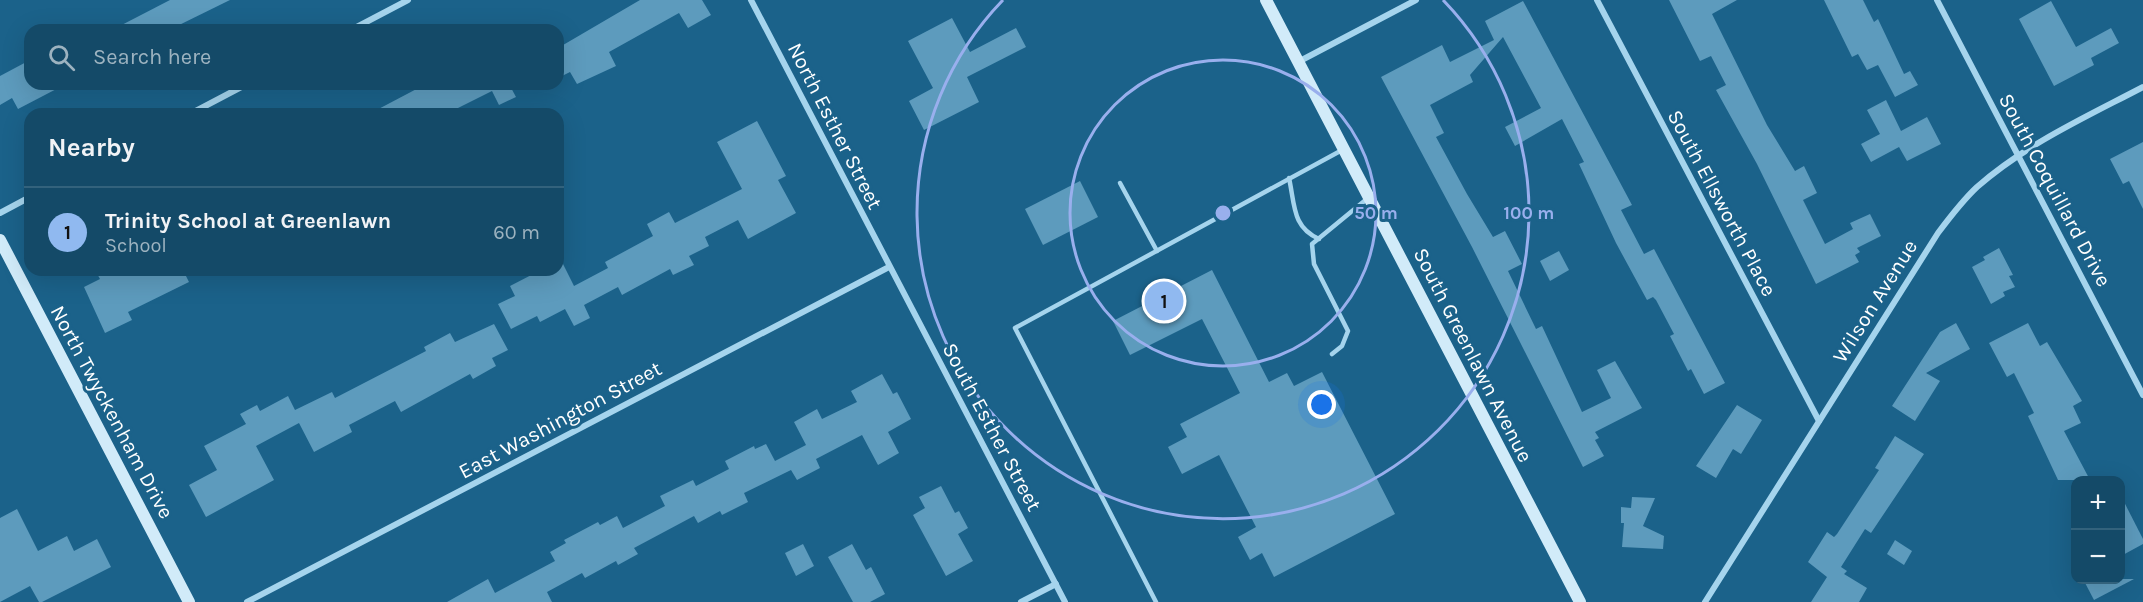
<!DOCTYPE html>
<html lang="en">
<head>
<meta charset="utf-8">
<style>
  :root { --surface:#144a68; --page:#215471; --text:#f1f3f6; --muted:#9db3c0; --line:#33627c; --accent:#90b9f0 }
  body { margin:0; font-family:Karla,sans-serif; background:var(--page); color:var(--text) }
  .controls { position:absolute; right:18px; bottom:18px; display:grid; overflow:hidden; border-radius:12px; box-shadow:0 6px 24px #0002 }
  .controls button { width:54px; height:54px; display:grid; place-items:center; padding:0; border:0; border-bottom:2px solid var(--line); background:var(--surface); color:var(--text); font:30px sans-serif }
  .you { position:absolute; left:1322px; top:405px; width:21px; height:21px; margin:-15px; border:4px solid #fff; border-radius:50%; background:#1a73e8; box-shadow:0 0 0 9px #1a73e833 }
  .badge { display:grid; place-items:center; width:39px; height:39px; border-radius:50%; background:var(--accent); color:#111; font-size:20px; font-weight:700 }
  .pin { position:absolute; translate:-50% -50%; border:3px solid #fff; box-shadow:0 2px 6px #0006 }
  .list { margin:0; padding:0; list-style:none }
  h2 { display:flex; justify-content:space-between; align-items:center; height:78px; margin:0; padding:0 24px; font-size:26px }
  h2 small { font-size:20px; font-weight:400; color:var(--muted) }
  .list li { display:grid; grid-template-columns:39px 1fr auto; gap:18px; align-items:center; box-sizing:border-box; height:90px; padding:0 24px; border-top:2px solid var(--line) }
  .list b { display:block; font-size:22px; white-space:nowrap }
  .list p { margin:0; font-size:20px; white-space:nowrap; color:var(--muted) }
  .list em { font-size:20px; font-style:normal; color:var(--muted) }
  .icon { flex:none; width:33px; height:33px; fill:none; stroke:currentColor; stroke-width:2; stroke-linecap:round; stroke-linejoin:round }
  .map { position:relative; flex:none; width:2143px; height:602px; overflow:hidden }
  .search { position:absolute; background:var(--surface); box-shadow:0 6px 24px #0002; left:24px; top:24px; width:540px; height:66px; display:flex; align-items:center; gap:15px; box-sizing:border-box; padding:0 21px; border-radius:18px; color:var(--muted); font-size:22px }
  .panel { position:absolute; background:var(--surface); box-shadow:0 6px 24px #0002; left:24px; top:108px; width:540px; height:168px; border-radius:18px }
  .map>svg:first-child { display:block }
  .building { fill:#5d9bbd }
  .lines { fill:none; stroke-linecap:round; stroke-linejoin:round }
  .lane { stroke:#a5d4ed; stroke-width:4.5 }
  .street { stroke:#a5d4ed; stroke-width:6 }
  .secondary { stroke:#d1ebf9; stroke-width:12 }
  .ring { fill:none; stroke:#99afed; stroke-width:3 }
  .labels { text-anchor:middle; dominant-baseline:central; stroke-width:6; stroke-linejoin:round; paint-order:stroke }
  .street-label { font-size:21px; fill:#fff; stroke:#1b628a }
  .centre { fill:#99afed; stroke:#1b628a; stroke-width:3 }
  .ring-label { font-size:18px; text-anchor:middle; font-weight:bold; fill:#99afed; stroke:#1b628a; stroke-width:6; stroke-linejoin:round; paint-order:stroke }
</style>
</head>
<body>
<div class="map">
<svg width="2143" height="602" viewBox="0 0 2143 602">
  <rect width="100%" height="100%" fill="#1b628a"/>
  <g class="building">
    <path d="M 170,0 L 230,0 L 169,30 L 112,30 Z"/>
    <path d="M 640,0 L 702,0 L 711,15 L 688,28 L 679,13 L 609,52 L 616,66 L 577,84 L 570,72 L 558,78 L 558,48 Z"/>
    <path d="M 1669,0 L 1737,0 L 1712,14 L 1767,125 L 1795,171 L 1804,166 L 1817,193 L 1803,200 L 1825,244 L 1853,229 L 1850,223 L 1870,214 L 1881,236 L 1857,248 L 1860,252 L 1855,255 L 1859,262 L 1816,284 L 1757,164 L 1716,90 L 1726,85 L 1711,56 L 1700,61 Z"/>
    <path d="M 1824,0 L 1863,0 L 1874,22 L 1878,19 L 1904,74 L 1910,71 L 1918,85 L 1895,97 L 1878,65 L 1867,70 L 1858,54 L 1852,57 Z"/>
    <path d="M 1523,1 L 1632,205 L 1621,210 L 1644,254 L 1654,249 L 1725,383 L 1704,394 L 1691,369 L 1688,371 L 1670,336 L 1674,334 L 1656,300 L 1653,297 L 1647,300 L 1616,243 L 1579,164 L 1584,162 L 1562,119 L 1515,146 L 1505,127 L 1541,108 L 1503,37 L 1470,75 L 1473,82 L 1430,105 L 1444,133 L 1436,137 L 1467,194 L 1493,237 L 1505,231 L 1522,264 L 1508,271 L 1536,329 L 1542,326 L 1582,412 L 1611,398 L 1597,370 L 1615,361 L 1642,408 L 1595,432 L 1599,438 L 1595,440 L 1604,456 L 1583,467 L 1472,247 L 1381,77 L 1442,45 L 1450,62 L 1494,40 L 1485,21 Z"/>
    <path d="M 2051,1 L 2076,47 L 2111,28 L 2119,43 L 2091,58 L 2094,65 L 2054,86 L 2019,19 Z"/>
    <path d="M 952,18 L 970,52 L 1016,28 L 1026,47 L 967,77 L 979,102 L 924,130 L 909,101 L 933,88 L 908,41 Z"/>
    <path d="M 30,60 L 30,84 L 66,84 L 18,109 L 12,98 L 0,105 L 0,76 Z"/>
    <path d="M 426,84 L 509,84 L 516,97 L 499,105 L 492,91 L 446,114 L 369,114 Z"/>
    <path d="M 1886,100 L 1901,131 L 1927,117 L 1941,144 L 1907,161 L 1899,147 L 1871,162 L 1861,144 L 1880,134 L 1867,110 Z"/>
    <path d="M 757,121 L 786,176 L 778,180 L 796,213 L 748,239 L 738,220 L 705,237 L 709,246 L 689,256 L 694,265 L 673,275 L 670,269 L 622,295 L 618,287 L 584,305 L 590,318 L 574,326 L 565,309 L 540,322 L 537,316 L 511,329 L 498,304 L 515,296 L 510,286 L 541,270 L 558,270 L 558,261 L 561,260 L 574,286 L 608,268 L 605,262 L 653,236 L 647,224 L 669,212 L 675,223 L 742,189 L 717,142 Z"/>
    <path d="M 2143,142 L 2143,209 L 2129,181 L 2123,184 L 2110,159 Z"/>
    <path d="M 1080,181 L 1098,217 L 1043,245 L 1025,209 Z"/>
    <path d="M 1999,248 L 2013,275 L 2009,276 L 2015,287 L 2003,292 L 2005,296 L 1991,304 L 1972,267 L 1985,260 L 1983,257 Z"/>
    <path d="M 1559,251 L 1569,270 L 1550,281 L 1540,261 Z"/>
    <path d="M 95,270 L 183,270 L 189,282 L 128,312 L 132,320 L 105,333 L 84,287 L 100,279 Z"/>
    <path d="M 1212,270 L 1269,382 L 1287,373 L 1294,386 L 1322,372 L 1395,514 L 1274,577 L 1262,553 L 1250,560 L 1238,537 L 1256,527 L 1219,455 L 1182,474 L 1168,447 L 1187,437 L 1180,424 L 1240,393 L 1202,319 L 1130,355 L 1113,321 Z"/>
    <path d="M 1956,323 L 1970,349 L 1926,373 L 1940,381 L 1915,421 L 1892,406 L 1940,332 Z"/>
    <path d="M 2028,323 L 2040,346 L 2047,342 L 2082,401 L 2073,406 L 2081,423 L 2064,431 L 2090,480 L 2058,480 L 2028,416 L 2034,413 L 2014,373 L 2007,377 L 1989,343 Z"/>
    <path d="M 494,324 L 508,350 L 492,358 L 496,366 L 473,379 L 470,374 L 401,412 L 395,401 L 349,425 L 352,432 L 314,452 L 299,423 L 256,446 L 274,480 L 206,517 L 189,485 L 217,470 L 204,446 L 246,424 L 240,414 L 257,405 L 260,411 L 288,396 L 295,410 L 332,392 L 335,398 L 426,351 L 424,347 L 450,333 L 455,342 Z"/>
    <path d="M 882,374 L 893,394 L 897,392 L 911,419 L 888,432 L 899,453 L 878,465 L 862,435 L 816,459 L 820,468 L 797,480 L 791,470 L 744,493 L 748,502 L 722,515 L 720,511 L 698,523 L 694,516 L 634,548 L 638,554 L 618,565 L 616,561 L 585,578 L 582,573 L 547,592 L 552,602 L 447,602 L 488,579 L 495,593 L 555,561 L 550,552 L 566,543 L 564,540 L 598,522 L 600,525 L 617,516 L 623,528 L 665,506 L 660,496 L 693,480 L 696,486 L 729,469 L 725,461 L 754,446 L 755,449 L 766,444 L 775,461 L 806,445 L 794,422 L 817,409 L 822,419 L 857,402 L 851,391 Z"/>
    <path d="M 1737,405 L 1762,420 L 1741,454 L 1733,449 L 1716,478 L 1696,466 Z"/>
    <path d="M 1895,436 L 1924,454 L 1871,533 L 1865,529 L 1841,567 L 1847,571 L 1844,574 L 1867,588 L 1859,602 L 1811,602 L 1827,577 L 1808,562 L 1827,532 L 1834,537 L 1837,534 L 1879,470 L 1875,468 Z"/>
    <path d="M 941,486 L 955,513 L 959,511 L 968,528 L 958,534 L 973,561 L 946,576 L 913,515 L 925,508 L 919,497 Z"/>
    <path d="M 2121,496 L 2143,539 L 2143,544 L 2121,556 Z"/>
    <path d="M 1632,497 L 1655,498 L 1643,526 L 1664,536 L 1663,549 L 1622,547 L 1624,523 L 1621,523 L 1621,507 L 1631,508 Z"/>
    <path d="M 17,509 L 38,551 L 67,536 L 74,551 L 97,539 L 111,567 L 42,602 L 39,602 L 30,586 L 0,602 L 0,518 Z"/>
    <path d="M 1895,540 L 1912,551 L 1904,565 L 1887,554 Z"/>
    <path d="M 803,544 L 814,566 L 796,576 L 785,553 Z"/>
    <path d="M 852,544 L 866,570 L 871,567 L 885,594 L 870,602 L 853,602 L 828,557 Z"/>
    <path d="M 2083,579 L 2134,579 L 2094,600 Z"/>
  </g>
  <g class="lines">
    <g class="lane">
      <path d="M 1289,178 C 1295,205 1292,227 1319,239"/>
      <path d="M 1120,183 L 1157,251"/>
      <path d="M 1332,354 L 1342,346 L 1348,331 L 1314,264 L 1312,244 L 1368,198"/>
      <path d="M 1156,602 L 1015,328 L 1344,149"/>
    </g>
    <g class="street">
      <path d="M 751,0 L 1065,602"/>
      <path d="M 1597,0 L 1819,421"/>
      <path d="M 1937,0 L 2143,395"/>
      <path d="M 351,30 L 408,0"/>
      <path d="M 1298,62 L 1416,0"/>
      <path d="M 190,114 L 247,84"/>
      <path d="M 0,213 L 30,197"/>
      <path d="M 247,602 L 889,267"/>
      <path d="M 1021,602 L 1056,584"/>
      <path d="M 1705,602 L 1938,233 C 1950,217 1962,201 1977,187 C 2026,144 2086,117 2143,87"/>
    </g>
    <g class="secondary">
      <path d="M 1266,0 L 1580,602"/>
      <path d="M 0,240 L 189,602"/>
    </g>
  </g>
  <g class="ring">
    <circle cx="1223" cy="213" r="153"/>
    <path d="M1443 0A306 306 0 1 1 1003 0"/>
  </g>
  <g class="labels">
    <g class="street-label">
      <text transform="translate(835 126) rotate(63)">North Esther Street</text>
      <text transform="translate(2055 190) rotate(62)">South Coquillard Drive</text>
      <text transform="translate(1722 203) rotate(62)">South Ellsworth Place</text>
      <text transform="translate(1875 301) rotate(-58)">Wilson Avenue</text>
      <text transform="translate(1473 355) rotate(63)">South Greenlawn Avenue</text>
      <text transform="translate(112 412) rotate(62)">North Twyckenham Drive</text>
      <text transform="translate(560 420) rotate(-28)">East Washington Street</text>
      <text transform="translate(992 427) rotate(62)">South Esther Street</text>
    </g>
  </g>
  <circle cx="1223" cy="213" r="9" class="centre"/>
  <g class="ring-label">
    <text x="1376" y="219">50 m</text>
    <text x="1529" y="219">100 m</text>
  </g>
</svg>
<div class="controls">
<button>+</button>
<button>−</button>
</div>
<div class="you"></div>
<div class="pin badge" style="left:1164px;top:301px">1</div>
<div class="search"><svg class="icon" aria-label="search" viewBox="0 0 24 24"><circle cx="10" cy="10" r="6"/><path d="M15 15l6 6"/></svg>Search here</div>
<section class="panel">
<h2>Nearby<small></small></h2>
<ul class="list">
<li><span class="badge">1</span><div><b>Trinity School at Greenlawn</b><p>School</p></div><em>60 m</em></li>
</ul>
</section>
</div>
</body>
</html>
